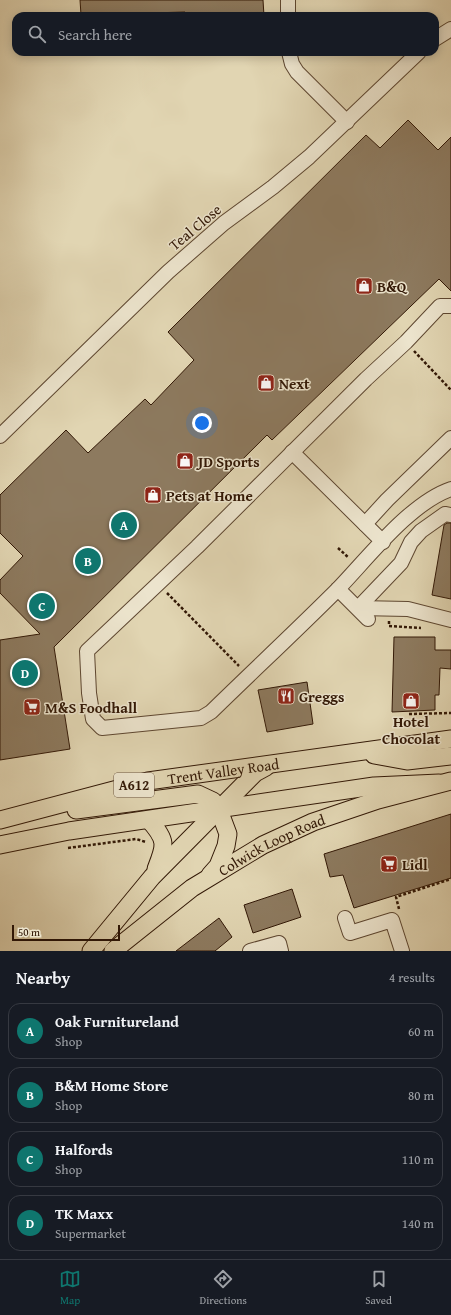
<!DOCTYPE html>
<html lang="en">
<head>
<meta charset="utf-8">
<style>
  :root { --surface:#171b24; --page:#20242c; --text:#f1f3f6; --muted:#9ea1a6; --line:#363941; --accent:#0f766e }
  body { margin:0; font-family:"Gentium Book Plus",serif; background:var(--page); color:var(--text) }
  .scale { position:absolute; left:12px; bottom:10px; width:108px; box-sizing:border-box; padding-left:4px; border:2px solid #321806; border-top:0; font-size:11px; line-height:14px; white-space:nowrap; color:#321806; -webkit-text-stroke:3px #ece4cd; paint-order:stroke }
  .you { position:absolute; left:202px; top:423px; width:14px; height:14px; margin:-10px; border:3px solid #fff; border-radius:50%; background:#1a73e8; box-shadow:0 0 0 6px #1a73e833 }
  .badge { display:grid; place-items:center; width:26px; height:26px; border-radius:50%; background:var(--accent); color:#fff; font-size:13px; font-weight:700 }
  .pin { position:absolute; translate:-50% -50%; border:2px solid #fff; box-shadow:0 1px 4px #0006 }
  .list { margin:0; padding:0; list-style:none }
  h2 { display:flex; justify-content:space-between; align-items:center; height:52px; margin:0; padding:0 16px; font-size:17px }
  h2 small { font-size:13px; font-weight:400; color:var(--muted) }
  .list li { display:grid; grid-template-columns:26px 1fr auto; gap:12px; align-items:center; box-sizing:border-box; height:56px; margin:0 8px 8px; padding:0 8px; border:1px solid var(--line); border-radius:12px }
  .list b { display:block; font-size:15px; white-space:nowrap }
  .list p { margin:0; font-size:13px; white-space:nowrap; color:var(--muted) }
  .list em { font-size:13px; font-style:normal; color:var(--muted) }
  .icon { flex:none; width:22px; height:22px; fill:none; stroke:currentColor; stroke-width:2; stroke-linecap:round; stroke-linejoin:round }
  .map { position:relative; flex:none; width:451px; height:951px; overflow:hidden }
  .search { position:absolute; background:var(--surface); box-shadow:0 2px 10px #0003; left:12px; right:12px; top:12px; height:44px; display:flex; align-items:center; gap:10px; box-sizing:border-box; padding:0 14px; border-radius:12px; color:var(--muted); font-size:15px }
  .sheet { height:308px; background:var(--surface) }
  nav { display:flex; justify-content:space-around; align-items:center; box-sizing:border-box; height:56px; border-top:1px solid var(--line); background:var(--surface); font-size:11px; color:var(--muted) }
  nav a { display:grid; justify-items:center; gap:2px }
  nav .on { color:var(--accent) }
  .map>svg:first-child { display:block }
  .building { fill:#8d7a5f; stroke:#321806 }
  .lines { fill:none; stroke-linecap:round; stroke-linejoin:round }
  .minor-casing { stroke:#5e4731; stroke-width:16 }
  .major-casing { stroke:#321806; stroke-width:19 }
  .path { stroke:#321806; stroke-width:2.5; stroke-dasharray:3 2; stroke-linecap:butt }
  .minor { stroke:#ece4cd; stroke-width:14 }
  .major { stroke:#e1d5b2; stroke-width:17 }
  .labels { text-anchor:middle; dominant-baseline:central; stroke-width:3; stroke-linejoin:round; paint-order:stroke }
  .shield { fill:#ece4cd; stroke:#6a5542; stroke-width:1 }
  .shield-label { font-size:14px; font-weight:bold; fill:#321806 }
  .street-label { font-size:15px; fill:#321806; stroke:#ece4cd }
  .poi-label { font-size:15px; font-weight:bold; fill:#321806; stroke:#ece4cd; text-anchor:start }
</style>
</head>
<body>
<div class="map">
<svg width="451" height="951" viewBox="0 0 451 951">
  <rect width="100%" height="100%" fill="#e1d5b2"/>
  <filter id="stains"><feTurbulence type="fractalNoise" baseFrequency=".005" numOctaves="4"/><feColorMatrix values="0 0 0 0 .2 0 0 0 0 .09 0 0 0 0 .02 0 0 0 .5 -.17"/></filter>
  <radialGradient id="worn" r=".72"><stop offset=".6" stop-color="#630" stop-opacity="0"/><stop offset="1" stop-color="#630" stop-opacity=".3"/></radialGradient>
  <g class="building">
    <path d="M 80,0 L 263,0 L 264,16 L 186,16 L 185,12 L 81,15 Z"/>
    <path d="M 408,120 L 438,150 L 451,137 L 451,291 L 439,279 L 272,440 L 267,435 L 54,647 L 70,749 L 0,760 L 0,640 L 40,634 L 0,593 L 0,580 L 23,556 L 0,533 L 0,495 L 66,430 L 88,453 L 145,399 L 151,405 L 194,360 L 168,332 L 366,135 L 380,148 Z"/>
    <path d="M 447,523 L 451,523 L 451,599 L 432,595 L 444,525 Z"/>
    <path d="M 394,637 L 435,637 L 435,650 L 451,650 L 451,669 L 440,668 L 439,695 L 435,695 L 435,710 L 392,712 Z"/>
    <path d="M 307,682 L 313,724 L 267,732 L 258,690 Z"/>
    <path d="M 451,814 L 451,878 L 354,908 L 343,875 L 330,877 L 324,854 Z"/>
    <path d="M 292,889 L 301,917 L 253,933 L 244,905 Z"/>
    <path d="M 219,918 L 232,937 L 215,951 L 176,951 Z"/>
  </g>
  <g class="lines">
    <defs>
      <g id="minor">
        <path d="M 288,0 L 288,16"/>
        <path d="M 435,39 L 451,29"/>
        <path d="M 289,52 L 292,64 L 297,72 L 347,122"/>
        <path d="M 451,306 L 440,306 L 406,342 L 366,379 L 197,547 L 87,651 L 89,693 L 93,719 L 102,728 L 201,718 L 211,712 C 253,671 296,631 338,589 C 368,558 410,503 451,489"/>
        <path d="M 0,436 L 168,272 L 224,223 L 273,187 L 309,157 L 419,52"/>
        <path d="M 292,452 L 383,542"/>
        <path d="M 365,524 L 387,500 L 451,438"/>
        <path d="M 338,589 L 368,619"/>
        <path d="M 358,608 L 401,563 L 411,542 L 421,531 L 445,514 L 451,515"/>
        <path d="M 358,608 L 408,609 L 451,620"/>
        <path d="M 345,918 L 350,933 L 392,920 L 402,951"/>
        <path d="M 250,951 L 279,943 L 281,951"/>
      </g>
      <g id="major">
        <path d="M 374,755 L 407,761 L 451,756"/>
        <path d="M 76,810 L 198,794 L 213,801 L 219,810 L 228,834 L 226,846 L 218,866 L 210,875"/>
        <path id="s1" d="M 0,820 L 148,781 L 451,739"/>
        <path d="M 149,820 C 168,841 165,846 156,869"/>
        <path d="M 0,845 L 69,831 L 374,786 L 439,783"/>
        <path d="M 91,951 L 152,877 L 255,773 L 266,767"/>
        <path id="s2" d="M 113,951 L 192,888 L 263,845 L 313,822 L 378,800 L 451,781"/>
      </g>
    </defs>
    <use href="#minor" class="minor-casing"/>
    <use href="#major" class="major-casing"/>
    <g class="path">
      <path d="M 414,351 L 451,390"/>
      <path d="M 338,548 L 349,558"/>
      <path d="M 167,593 L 239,666"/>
      <path d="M 389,621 L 389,626 L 421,628"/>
      <path d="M 409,714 L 451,713"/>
      <path d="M 68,848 L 136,839 L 146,842"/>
      <path d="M 399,909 L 396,897 L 451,879"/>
    </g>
    <use href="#minor" class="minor"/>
    <use href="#major" class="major"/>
  </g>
  <defs>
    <symbol id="shop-square" viewBox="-11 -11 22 22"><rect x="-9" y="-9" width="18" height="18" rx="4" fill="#8f2418" stroke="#ece4cd"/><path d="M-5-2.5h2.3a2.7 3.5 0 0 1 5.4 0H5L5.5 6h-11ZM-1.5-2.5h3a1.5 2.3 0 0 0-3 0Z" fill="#fff"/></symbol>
    <symbol id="restaurant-square" viewBox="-11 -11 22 22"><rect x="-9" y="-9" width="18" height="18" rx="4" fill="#8f2418" stroke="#ece4cd"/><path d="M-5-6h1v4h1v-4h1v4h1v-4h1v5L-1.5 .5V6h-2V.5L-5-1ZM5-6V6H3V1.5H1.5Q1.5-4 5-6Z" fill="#fff"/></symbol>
    <symbol id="supermarket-square" viewBox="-11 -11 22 22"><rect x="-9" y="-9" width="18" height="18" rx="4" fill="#8f2418" stroke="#ece4cd"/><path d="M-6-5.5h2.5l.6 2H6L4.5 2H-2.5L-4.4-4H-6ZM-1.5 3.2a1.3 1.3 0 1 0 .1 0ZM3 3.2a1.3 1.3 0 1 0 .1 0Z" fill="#fff"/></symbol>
  </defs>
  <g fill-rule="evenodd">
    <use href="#shop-square" x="354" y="276" width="20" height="20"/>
    <use href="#shop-square" x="256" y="373" width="20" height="20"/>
    <use href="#shop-square" x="175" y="451" width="20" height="20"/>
    <use href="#shop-square" x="143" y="485" width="20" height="20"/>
    <use href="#restaurant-square" x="276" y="686" width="20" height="20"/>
    <use href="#shop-square" x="401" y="691" width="20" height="20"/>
    <use href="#supermarket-square" x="22" y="697" width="20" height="20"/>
    <use href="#supermarket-square" x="379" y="854" width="20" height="20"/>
  </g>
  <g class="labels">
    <rect class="shield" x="114" y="773" width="40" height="24" rx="3"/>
    <g class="shield-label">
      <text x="134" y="785">A612</text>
    </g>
    <g class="street-label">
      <text transform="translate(195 227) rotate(-40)">Teal Close</text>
      <text stroke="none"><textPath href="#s1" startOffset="229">Trent Valley Road</textPath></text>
      <text stroke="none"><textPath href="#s2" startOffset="192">Colwick Loop Road</textPath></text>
    </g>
    <g class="poi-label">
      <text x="377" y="286">B&amp;Q</text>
      <text x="279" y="383">Next</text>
      <text x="198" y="461">JD Sports</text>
      <text x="166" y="495">Pets at Home</text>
      <text x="299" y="696">Greggs</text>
      <text x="45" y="707">M&amp;S Foodhall</text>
      <text x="411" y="721" text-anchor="middle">Hotel<tspan x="411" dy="17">Chocolat</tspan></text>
      <text x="402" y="864">Lidl</text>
    </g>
  </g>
  <rect width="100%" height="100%" filter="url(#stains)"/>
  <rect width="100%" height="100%" fill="url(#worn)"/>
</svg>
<div class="scale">50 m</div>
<div class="you"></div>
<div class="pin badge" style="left:124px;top:525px">A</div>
<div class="pin badge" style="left:88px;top:561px">B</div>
<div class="pin badge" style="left:42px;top:606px">C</div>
<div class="pin badge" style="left:25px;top:673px">D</div>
<div class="search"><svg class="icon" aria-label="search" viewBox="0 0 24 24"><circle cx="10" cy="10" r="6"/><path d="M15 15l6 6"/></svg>Search here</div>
</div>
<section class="sheet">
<h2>Nearby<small>4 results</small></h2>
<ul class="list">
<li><span class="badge">A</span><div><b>Oak Furnitureland</b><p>Shop</p></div><em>60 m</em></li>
<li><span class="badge">B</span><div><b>B&amp;M Home Store</b><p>Shop</p></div><em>80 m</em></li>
<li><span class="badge">C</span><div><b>Halfords</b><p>Shop</p></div><em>110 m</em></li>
<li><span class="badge">D</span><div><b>TK Maxx</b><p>Supermarket</p></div><em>140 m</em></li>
</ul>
</section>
<nav>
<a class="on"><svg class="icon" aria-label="map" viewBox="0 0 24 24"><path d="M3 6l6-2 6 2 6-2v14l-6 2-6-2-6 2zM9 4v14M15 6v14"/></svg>Map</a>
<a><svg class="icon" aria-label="directions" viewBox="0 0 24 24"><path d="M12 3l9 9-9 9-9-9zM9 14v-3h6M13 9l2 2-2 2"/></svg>Directions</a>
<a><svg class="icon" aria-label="saved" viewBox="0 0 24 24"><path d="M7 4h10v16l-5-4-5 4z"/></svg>Saved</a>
</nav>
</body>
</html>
